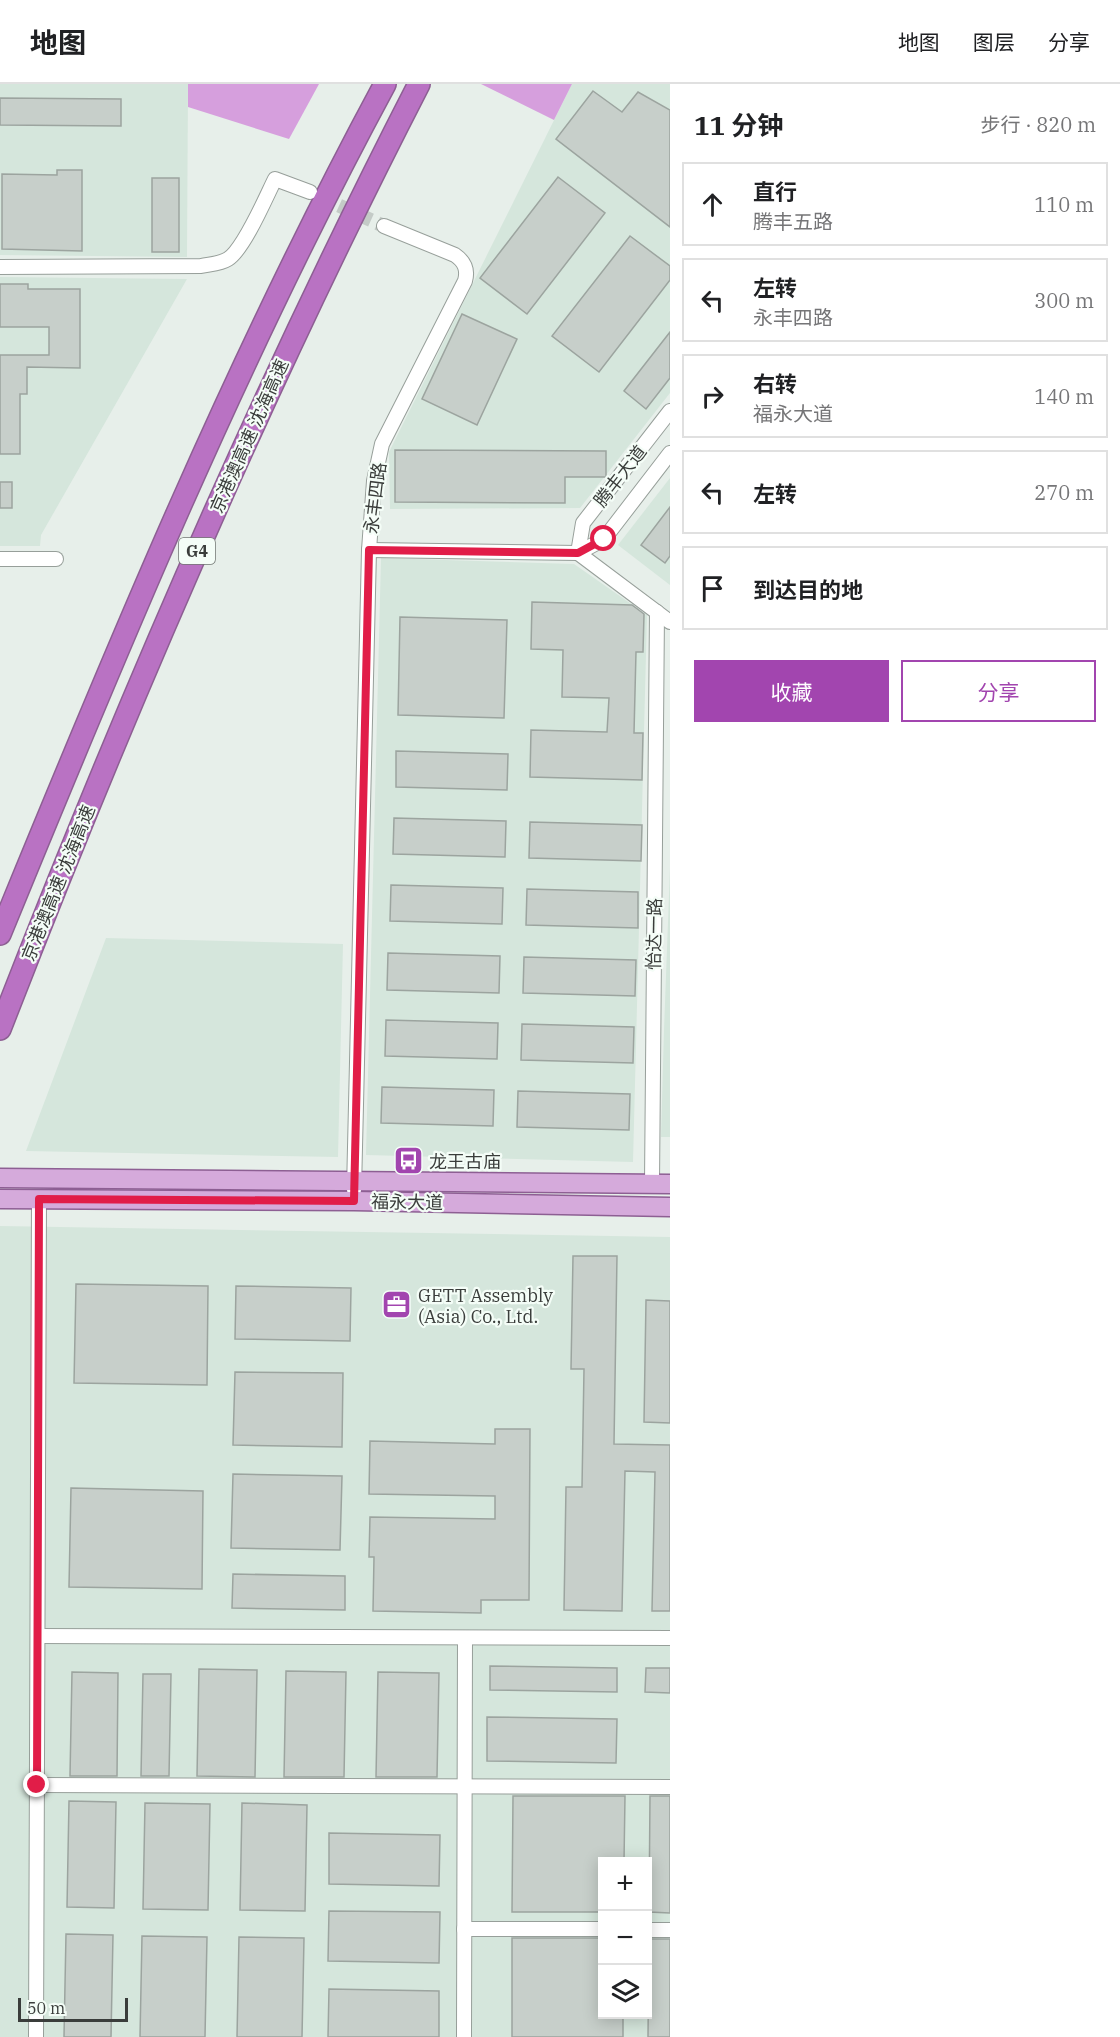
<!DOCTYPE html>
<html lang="zh">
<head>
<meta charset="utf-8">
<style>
  :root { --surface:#fff; --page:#f2f2f2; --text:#202124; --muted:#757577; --line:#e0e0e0; --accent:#a245af }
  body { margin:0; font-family:"IBM Plex Serif","Noto Sans SC",serif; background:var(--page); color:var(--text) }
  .controls { position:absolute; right:18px; bottom:18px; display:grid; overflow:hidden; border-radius:0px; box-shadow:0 3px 15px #0003 }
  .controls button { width:54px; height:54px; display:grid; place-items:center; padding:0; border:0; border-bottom:2px solid var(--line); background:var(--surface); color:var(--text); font:30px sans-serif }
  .scale { position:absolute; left:18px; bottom:15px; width:110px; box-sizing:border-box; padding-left:6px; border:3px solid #3a3d3b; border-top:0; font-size:16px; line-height:21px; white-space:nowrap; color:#3a3d3b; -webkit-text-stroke:4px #f4fdf7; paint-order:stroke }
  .stop { position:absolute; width:18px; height:18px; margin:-14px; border:4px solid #e11d48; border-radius:50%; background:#fff }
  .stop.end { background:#e11d48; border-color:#fff; box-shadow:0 2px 6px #0008 }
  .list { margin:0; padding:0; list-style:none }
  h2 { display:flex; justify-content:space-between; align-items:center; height:78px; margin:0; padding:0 24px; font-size:26px }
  h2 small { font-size:20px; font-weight:400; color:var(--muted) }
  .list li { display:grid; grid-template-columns:39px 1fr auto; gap:18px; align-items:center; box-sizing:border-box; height:84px; margin:0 12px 12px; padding:0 12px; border:2px solid var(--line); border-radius:0px }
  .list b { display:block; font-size:22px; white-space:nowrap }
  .list p { margin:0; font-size:20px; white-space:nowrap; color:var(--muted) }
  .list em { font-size:20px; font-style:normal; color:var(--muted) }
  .actions { display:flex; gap:12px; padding:18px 24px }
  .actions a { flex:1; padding:14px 0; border:2px solid var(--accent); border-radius:0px; text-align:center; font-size:21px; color:var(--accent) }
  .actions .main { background:var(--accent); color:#fff }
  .icon { flex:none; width:33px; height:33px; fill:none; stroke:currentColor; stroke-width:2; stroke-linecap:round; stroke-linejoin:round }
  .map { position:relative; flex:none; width:670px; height:1953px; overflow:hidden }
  header { display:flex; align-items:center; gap:36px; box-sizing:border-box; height:84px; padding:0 30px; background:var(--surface); border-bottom:2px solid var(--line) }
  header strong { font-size:28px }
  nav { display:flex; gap:33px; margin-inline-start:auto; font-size:21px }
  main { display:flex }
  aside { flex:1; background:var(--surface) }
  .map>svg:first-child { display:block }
  .built { fill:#d5e6dc; fill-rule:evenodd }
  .forest { fill:#d69fdd }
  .building { fill:#c7cfca; stroke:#9ca49f; stroke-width:1.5 }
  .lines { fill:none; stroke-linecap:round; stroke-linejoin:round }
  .minor-tunnel { stroke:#c4cbc7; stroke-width:14; stroke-dasharray:14 7; stroke-linecap:butt }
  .minor-casing { stroke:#979f9a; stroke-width:16 }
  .major-casing { stroke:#8d5f93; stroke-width:21 }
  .highway-casing { stroke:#8d5f93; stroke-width:24 }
  .minor { stroke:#fff; stroke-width:14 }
  .major { stroke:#d5aadb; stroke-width:18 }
  .highway { stroke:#b972c3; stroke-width:21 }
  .route { stroke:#e11d48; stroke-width:8 }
  .labels { text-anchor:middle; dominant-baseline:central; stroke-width:4.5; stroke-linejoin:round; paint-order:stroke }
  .shield { fill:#f4fdf7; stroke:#727773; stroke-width:1.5 }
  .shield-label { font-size:16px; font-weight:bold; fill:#3a3d3b }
  .street-label { font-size:18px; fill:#3a3d3b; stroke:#f4fdf7 }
  .poi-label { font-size:18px; fill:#3a3d3b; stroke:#f4fdf7; text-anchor:start }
</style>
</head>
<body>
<header>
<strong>地图</strong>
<nav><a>地图</a><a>图层</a><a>分享</a></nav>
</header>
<main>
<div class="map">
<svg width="670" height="1953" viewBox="0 0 670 1953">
  <rect width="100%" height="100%" fill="#e7efea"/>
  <g class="built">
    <path d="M 0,0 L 188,0 L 187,173 L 0,171 Z"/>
    <path d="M 572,0 L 670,0 L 670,309 L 580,424 L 390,425 L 389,368 Z"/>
    <path d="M 0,193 L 187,195 L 41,451 L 40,462 L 0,462 Z"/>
    <path d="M 670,394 L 670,501 L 618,461 Z"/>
    <path d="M 381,474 L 574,480 L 647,531 L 633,1078 L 366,1071 Z"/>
    <path d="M 670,784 L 670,1053 L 661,1053 L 664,946 Z"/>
    <path d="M 106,854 L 343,860 L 338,1073 L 26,1067 Z"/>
    <path d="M 0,1142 L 670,1153 L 670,1953 L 0,1953 ZM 602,1778 L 648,1778 L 648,1930 L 602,1930 Z"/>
  </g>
  <g class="forest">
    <path d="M 188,0 L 319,0 L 289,55 L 188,23 Z"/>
    <path d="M 481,0 L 572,0 L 554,36 Z"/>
  </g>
  <g class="building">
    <path d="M 593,7 L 622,28 L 638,8 L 670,26 L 670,143 L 556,55 Z"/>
    <path d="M 0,14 L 121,15 L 121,42 L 0,41 Z"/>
    <path d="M 57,86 L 82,86 L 82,167 L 2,165 L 2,90 L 57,91 Z"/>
    <path d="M 558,93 L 605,129 L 527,230 L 480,194 Z"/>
    <rect x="152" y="94" width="27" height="74"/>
    <path d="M 630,152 L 670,182 L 670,196 L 599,288 L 552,252 Z"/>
    <path d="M 0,200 L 28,200 L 28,205 L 80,205 L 80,284 L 27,283 L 27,310 L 20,310 L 20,370 L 0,370 L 0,271 L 49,271 L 49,243 L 0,243 Z"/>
    <path d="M 462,230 L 517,255 L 477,341 L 422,315 Z"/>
    <path d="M 670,248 L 670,294 L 646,325 L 624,307 Z"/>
    <path d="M 395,366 L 606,367 L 606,393 L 565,393 L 565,419 L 395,418 Z"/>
    <rect x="0" y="398" width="12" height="26"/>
    <path d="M 670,423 L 670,472 L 665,479 L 641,461 Z"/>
    <path d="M 532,518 L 632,521 L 644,530 L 643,568 L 636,568 L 634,649 L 643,649 L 642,696 L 530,693 L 531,646 L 607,648 L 609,614 L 562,613 L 563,566 L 531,565 Z"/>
    <path d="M 400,533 L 507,536 L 504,634 L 398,631 Z"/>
    <path d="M 396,667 L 508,670 L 507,706 L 396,703 Z"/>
    <path d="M 394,734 L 506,737 L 505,773 L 393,770 Z"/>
    <path d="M 530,738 L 642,741 L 641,777 L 529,774 Z"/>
    <path d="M 391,801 L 503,804 L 502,840 L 390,837 Z"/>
    <path d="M 527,805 L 638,808 L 638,844 L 526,841 Z"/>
    <path d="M 388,869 L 500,872 L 499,909 L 387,906 Z"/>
    <path d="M 524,873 L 636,876 L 635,912 L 523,909 Z"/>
    <path d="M 386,936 L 498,939 L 497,975 L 385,972 Z"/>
    <path d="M 522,940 L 634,943 L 633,979 L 521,976 Z"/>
    <path d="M 382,1003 L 494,1006 L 493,1042 L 381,1039 Z"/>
    <path d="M 518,1007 L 630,1010 L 629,1046 L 517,1043 Z"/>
    <path d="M 573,1172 L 617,1172 L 614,1360 L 670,1361 L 670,1527 L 652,1527 L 655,1388 L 625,1387 L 622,1527 L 564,1526 L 566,1403 L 582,1403 L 584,1285 L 571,1285 Z"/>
    <path d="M 76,1200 L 208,1202 L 207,1301 L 74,1299 Z"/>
    <path d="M 236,1202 L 351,1204 L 350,1257 L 235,1255 Z"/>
    <path d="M 646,1216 L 670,1217 L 670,1339 L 644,1338 Z"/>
    <path d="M 235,1288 L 343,1289 L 342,1363 L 233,1361 Z"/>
    <path d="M 495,1345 L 530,1345 L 529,1516 L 481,1516 L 481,1529 L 373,1527 L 374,1473 L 369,1473 L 370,1433 L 495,1435 L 495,1412 L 369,1410 L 370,1357 L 495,1360 Z"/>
    <path d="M 233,1390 L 342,1392 L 340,1466 L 231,1464 Z"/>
    <path d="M 71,1404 L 203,1407 L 202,1505 L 69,1503 Z"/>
    <path d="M 233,1490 L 345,1492 L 345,1526 L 232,1524 Z"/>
    <path d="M 490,1582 L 617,1584 L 617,1608 L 490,1606 Z"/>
    <path d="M 646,1584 L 670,1584 L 670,1609 L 645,1608 Z"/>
    <path d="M 199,1585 L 257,1586 L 255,1693 L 197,1692 Z"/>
    <path d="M 286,1587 L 346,1588 L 344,1693 L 284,1693 Z"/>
    <path d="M 72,1588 L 118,1589 L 117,1692 L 70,1692 Z"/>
    <path d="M 378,1588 L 439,1589 L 437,1693 L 376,1693 Z"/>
    <path d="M 143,1590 L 171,1590 L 169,1692 L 141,1692 Z"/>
    <path d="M 487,1633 L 617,1635 L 616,1679 L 487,1677 Z"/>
    <path d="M 513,1712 L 625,1712 L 624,1778 L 603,1778 L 603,1828 L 512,1828 Z"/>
    <path d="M 650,1712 L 670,1712 L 670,1829 L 649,1828 Z"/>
    <path d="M 69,1717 L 116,1718 L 114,1824 L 67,1823 Z"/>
    <path d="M 145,1719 L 210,1720 L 208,1826 L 143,1825 Z"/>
    <path d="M 242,1719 L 307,1721 L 305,1827 L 240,1826 Z"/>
    <path d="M 329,1749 L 440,1751 L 439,1802 L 329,1800 Z"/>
    <path d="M 329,1827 L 440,1828 L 439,1879 L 328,1877 Z"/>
    <path d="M 66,1850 L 113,1851 L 111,1953 L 64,1953 Z"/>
    <path d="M 142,1852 L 207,1853 L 205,1953 L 140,1953 Z"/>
    <path d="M 239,1853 L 304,1854 L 302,1953 L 237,1953 Z"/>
    <path d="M 512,1854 L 603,1854 L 603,1930 L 623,1930 L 623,1953 L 512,1953 Z"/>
    <path d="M 649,1855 L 670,1855 L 670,1953 L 648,1953 Z"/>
    <path d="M 329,1905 L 439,1907 L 439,1953 L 328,1953 Z"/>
  </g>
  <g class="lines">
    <path class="minor-tunnel" d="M 320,113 L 384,142"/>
    <defs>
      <g id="minor">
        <path d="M 0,183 L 201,182 C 210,180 220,180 228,175 C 244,165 266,113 275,95 L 310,108"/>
        <path d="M 369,466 L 578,469 L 670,538"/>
        <path d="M 578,469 L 583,439 L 670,327"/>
        <path d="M 578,469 L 604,455 L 670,369"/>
        <path d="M 0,475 L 56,475"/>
        <path d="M 652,1099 L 657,528"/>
        <path d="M 354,1106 L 369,466 L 374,397 L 382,360 L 465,197 C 468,186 465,178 455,171 L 384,142"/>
        <path d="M 38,1552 L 670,1554"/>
        <path d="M 37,1701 L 670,1703"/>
        <path d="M 464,1845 L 602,1845"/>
        <path d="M 648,1846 L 670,1846"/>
        <path d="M 36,1953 L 39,1115"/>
        <path d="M 464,1953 L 465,1554"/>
      </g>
      <g id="major">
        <path d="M 0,1094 L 670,1100"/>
        <path d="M 0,1115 L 354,1117 L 670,1123"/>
      </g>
      <g id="highway">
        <path d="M 0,850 C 118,562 237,274 385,0"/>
        <path d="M 0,945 C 125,623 261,307 419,0"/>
      </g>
    </defs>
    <use href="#minor" class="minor-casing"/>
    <use href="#major" class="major-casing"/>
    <use href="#highway" class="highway-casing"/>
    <use href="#minor" class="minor"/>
    <use href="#major" class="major"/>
    <use href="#highway" class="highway"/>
  </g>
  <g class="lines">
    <path class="route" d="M 37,1701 L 39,1115 L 354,1117 L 369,466 L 578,469 L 604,455"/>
  </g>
  <defs>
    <symbol id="bus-square" viewBox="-11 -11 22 22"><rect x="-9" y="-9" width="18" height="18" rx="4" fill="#a245af" stroke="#f4fdf7"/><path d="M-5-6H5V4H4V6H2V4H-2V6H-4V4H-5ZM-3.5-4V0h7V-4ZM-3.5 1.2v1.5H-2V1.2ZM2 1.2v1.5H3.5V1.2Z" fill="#fff"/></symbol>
    <symbol id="office-square" viewBox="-11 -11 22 22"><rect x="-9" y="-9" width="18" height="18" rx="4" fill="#a245af" stroke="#f4fdf7"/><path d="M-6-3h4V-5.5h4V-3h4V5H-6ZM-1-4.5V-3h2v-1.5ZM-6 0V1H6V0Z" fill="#fff"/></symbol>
  </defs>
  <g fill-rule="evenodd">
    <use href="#bus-square" x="392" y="1060" width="33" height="33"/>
    <use href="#office-square" x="380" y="1204" width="33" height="33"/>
  </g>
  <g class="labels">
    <rect class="shield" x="179" y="454" width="36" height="26" rx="4.5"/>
    <g class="shield-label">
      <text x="197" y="467">G4</text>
    </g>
    <g class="street-label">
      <text transform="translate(249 352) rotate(-66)">京港澳高速 沈海高速</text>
      <text transform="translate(620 392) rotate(-52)">腾丰大道</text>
      <text transform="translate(375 414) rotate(-83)">永丰四路</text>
      <text transform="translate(58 799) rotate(-68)">京港澳高速 沈海高速</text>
      <text transform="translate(654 850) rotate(-89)">怡达一路</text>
      <text transform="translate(407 1118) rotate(1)">福永大道</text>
    </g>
    <g class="poi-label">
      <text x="429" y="1077">龙王古庙</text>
      <text x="418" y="1211">GETT Assembly<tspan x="418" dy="21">(Asia) Co., Ltd.</tspan></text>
    </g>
  </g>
</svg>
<div class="controls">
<button>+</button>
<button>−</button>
<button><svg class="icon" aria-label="layers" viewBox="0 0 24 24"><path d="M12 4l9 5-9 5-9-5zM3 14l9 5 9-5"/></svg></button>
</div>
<div class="scale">50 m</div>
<div class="stop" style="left:604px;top:455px"></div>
<div class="stop end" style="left:37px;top:1701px"></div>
</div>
<aside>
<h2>11 分钟<small>步行 · 820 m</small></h2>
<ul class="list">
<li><svg class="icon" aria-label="ahead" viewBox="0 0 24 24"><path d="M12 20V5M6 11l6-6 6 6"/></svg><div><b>直行</b><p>腾丰五路</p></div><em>110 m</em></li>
<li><svg class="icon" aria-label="left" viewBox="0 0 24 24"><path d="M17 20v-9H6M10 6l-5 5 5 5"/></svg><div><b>左转</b><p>永丰四路</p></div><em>300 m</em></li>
<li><svg class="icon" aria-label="right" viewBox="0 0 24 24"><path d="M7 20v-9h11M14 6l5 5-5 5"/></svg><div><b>右转</b><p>福永大道</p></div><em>140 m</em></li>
<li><svg class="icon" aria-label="left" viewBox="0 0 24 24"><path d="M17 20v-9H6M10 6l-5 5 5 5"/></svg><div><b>左转</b></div><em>270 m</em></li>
<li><svg class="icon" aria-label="arrive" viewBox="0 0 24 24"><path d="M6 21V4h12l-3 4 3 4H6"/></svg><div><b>到达目的地</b></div></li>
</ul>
<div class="actions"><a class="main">收藏</a><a>分享</a></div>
</aside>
</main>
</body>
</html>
